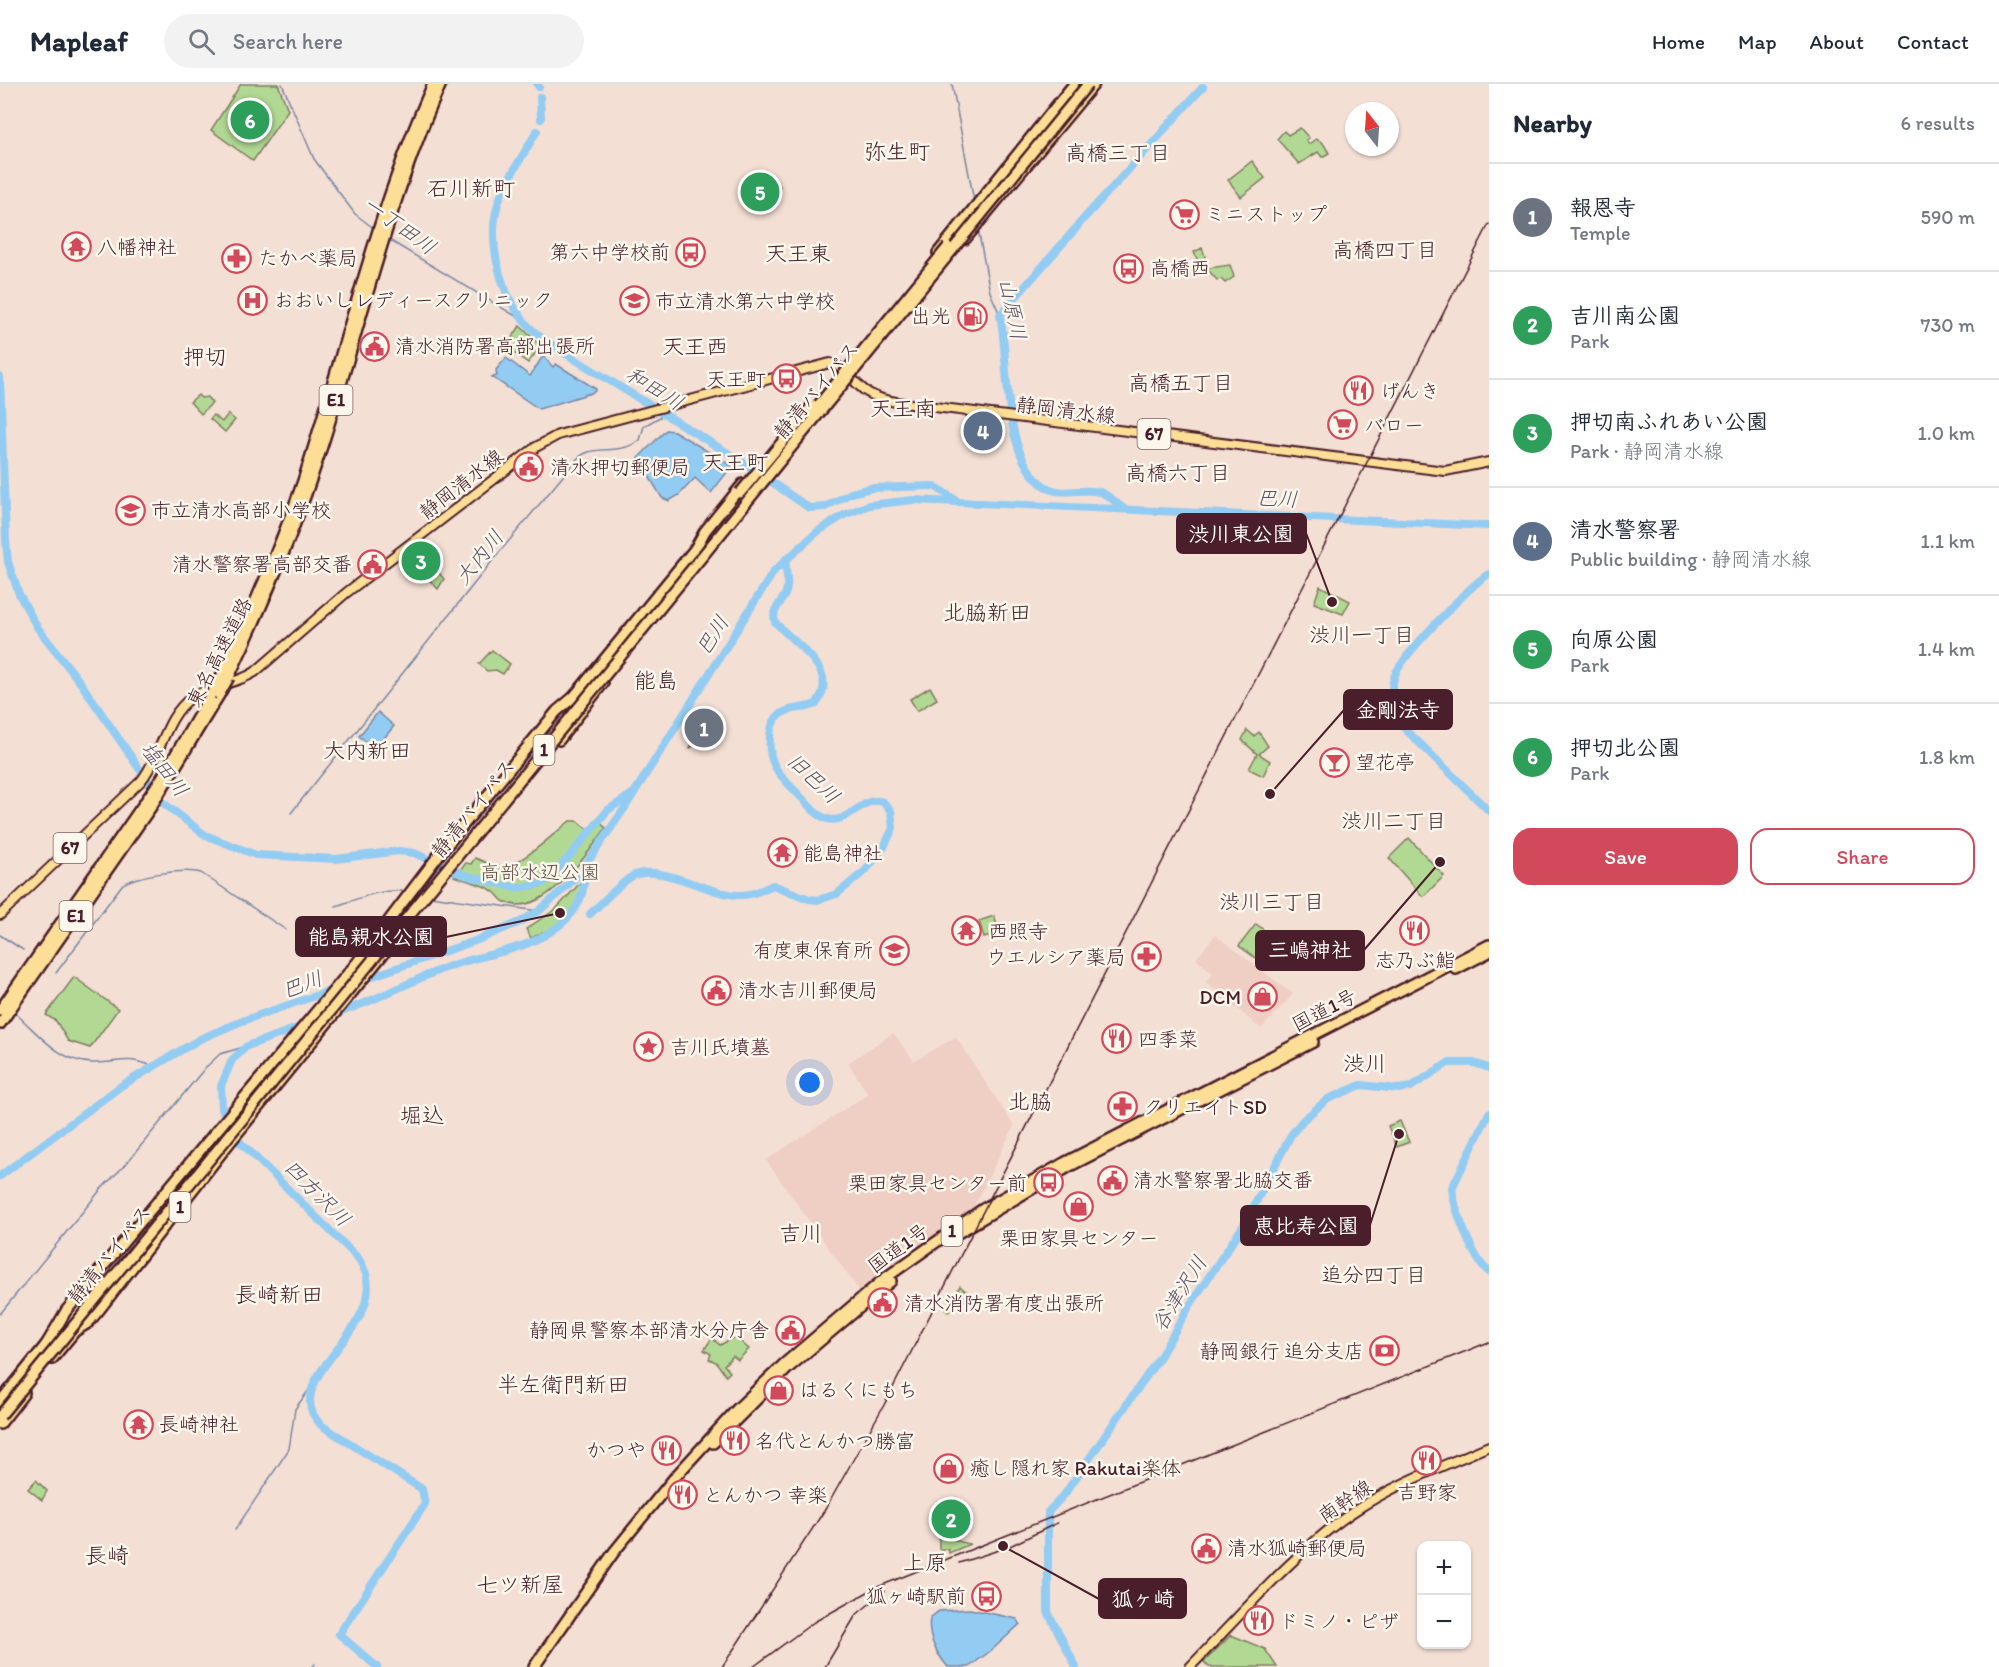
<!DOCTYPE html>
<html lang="en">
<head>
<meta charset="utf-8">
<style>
  :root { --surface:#fff; --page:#f2f2f3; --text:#1f2937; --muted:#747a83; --line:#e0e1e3; --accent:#d1495b }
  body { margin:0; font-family:Itim,"Klee One",sans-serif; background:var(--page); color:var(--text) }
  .controls { position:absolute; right:18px; bottom:18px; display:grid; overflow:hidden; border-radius:12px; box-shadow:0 2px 4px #0004 }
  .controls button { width:54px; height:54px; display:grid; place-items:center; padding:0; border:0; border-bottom:2px solid var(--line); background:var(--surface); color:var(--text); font:30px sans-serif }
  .compass { position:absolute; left:1345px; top:18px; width:54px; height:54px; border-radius:50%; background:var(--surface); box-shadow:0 2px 4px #0004; rotate:343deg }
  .you { position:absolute; left:810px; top:999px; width:21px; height:21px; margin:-15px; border:4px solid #fff; border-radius:50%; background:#1a73e8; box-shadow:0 0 0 9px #1a73e833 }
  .badge { display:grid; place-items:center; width:39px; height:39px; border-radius:50%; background:var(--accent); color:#fff; font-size:20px; font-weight:700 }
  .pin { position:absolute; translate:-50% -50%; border:3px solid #fff; box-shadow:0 2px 6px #0006 }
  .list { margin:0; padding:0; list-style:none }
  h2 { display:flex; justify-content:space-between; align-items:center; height:78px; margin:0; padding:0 24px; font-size:26px }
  h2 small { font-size:20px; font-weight:400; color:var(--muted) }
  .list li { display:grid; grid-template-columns:39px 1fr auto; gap:18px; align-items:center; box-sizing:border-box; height:108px; padding:0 24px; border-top:2px solid var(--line) }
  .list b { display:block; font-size:22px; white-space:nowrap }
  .list p { margin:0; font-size:20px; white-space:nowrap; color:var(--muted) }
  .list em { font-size:20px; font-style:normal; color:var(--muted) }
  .actions { display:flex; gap:12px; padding:18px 24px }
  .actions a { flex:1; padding:14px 0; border:2px solid var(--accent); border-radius:18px; text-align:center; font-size:21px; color:var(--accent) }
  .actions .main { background:var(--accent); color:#fff }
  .icon { flex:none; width:33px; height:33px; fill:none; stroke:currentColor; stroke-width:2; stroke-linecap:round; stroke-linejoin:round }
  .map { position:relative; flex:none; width:1489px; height:1583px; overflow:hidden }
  header { display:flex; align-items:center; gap:36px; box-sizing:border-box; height:84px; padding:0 30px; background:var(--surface); border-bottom:2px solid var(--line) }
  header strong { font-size:28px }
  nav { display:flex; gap:33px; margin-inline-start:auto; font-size:21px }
  .search { width:420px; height:54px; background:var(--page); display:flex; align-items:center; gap:15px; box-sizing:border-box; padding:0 21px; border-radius:33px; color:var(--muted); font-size:22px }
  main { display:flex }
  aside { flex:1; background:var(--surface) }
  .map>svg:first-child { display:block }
  .built { fill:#efcec4 }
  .green { fill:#b2d994; stroke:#7e7c60; stroke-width:1.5 }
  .water { fill:#93ccf3; stroke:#7687a3; stroke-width:1.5 }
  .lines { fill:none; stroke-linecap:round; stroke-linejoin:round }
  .stream { stroke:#7687a3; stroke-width:1.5 }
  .river { stroke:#93ccf3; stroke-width:8 }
  .major-casing { stroke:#4a1f2b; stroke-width:12 }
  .highway-casing { stroke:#4a1f2b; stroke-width:14 }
  .major { stroke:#fdde96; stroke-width:8 }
  .highway { stroke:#fdde96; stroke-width:9 }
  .rail { stroke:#4a1f2b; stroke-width:1.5 }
  .highway-bridge-casing { stroke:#4a1f2b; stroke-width:14; stroke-linecap:butt }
  .highway-bridge { stroke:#fdde96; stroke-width:9 }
  .labels { text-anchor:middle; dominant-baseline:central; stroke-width:5; stroke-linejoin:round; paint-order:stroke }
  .shield { fill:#fbf7ec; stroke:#7f6065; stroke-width:1.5 }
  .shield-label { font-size:18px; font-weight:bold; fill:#4a1f2b }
  .poi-label { font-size:20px; fill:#4a1f2b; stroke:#fbf7ec; text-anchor:start }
  .street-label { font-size:20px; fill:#4a1f2b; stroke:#fbf7ec }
  .park-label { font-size:20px; fill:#644e45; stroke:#fbf7ec }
  .neighbourhood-label { font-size:21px; fill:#4a1f2b; stroke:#fbf7ec }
  .water-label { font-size:21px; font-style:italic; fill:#605367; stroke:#fbf7ec }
  .quarter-label { font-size:22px; fill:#4a1f2b; stroke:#fbf7ec }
  .leader { fill:none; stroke:#4a1f2b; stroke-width:2 }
  .callout-dot { fill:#4a1f2b; stroke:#fbf7ec; stroke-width:2 }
  .callout { fill:#4a1f2b; stroke:#4a1f2b; stroke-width:2 }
  .callout-label { font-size:21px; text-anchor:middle; font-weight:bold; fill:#fff }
</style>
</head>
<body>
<header>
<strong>Mapleaf</strong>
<div class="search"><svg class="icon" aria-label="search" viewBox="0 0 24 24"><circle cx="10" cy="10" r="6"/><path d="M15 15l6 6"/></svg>Search here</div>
<nav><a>Home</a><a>Map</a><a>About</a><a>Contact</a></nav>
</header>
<main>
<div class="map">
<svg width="1489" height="1583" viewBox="0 0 1489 1583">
  <rect width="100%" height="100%" fill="#f4dfd4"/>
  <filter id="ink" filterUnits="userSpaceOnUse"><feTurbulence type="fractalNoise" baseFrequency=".0167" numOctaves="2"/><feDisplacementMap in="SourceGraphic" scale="12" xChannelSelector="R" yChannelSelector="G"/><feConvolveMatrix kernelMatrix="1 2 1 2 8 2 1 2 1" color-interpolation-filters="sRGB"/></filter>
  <g filter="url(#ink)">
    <g class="built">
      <path d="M 1215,851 L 1293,910 L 1261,945 L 1206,898 L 1213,889 L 1196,875 Z"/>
      <path d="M 893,949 L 914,977 L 956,953 L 1014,1042 L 971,1128 L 890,1183 L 860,1208 L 766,1076 L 868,1010 L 848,979 Z"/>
    </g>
    <g class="green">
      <path d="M 241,0 L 278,0 L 288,26 L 253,77 L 211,46 Z"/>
      <path d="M 1300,44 L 1309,54 L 1306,56 L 1309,60 L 1316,55 L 1323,59 L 1329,69 L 1322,73 L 1318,68 L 1299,80 L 1277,55 L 1284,47 L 1288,51 Z"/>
      <path d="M 1252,77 L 1265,94 L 1241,113 L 1228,96 Z"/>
      <path d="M 763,87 L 780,102 L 757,128 L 740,113 Z"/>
      <path d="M 1202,164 L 1209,184 L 1230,181 L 1234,193 L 1225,199 L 1221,195 L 1217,196 L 1207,185 L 1202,187 L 1194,168 Z"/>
      <path d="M 520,242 L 541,262 L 528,279 L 506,263 Z"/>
      <path d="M 198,311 L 201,314 L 207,313 L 212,319 L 201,330 L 190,318 Z"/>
      <path d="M 228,330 L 235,336 L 225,348 L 210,335 L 213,331 L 222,338 Z"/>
      <path d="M 415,459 L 444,495 L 438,505 L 403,468 Z"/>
      <path d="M 1320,502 L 1350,517 L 1343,530 L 1314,519 Z"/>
      <path d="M 492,566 L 510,580 L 503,590 L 496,586 L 487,587 L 479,580 Z"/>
      <path d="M 930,603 L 937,615 L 917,627 L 910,615 Z"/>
      <path d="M 695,643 L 705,656 L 690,664 L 695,652 L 691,648 Z"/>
      <path d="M 1247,646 L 1254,652 L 1259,648 L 1268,662 L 1259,670 L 1270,677 L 1263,692 L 1249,685 L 1257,670 L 1242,656 Z"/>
      <path d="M 570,737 L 577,737 L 587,745 L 600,739 L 606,744 C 588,769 542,838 503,817 C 500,815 497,810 493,807 C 482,800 467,797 454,792 L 466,779 L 471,780 L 475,774 C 484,778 493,782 503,782 C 522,781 554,749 570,737 Z"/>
      <path d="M 1409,754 L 1444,792 L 1423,813 L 1389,774 Z"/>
      <path d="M 580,799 C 588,826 551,846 531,854 L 526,845 L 556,825 Z"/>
      <path d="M 994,832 L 997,841 L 1002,839 L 1005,847 L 984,854 L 979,837 Z"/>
      <path d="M 1256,840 L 1276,855 L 1260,877 L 1239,862 Z"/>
      <path d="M 74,893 L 118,925 L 90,964 L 68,957 L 56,937 L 46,931 Z"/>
      <path d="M 1400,1037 L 1409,1058 L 1397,1063 L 1388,1042 Z"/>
      <path d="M 960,1202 L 971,1212 L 948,1228 L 946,1225 Z"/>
      <path d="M 735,1253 L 749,1265 L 738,1276 L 733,1272 L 724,1281 L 730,1288 L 726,1292 L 716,1278 L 709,1275 L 711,1270 L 704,1266 L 712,1254 L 720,1261 Z"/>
      <path d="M 36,1396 L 47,1407 L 42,1416 L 28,1405 Z"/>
      <path d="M 952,1415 L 968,1426 L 954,1452 L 935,1445 Z"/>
      <path d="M 939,1448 C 950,1452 958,1459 970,1460 L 949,1469 L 948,1465 L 939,1465 Z"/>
      <path d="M 1231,1551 L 1265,1565 L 1277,1583 L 1209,1583 L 1204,1578 Z"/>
    </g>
    <g class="water">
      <path d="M 543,272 L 553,283 L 556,280 L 596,305 L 594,308 L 539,325 L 492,293 L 497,292 L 496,286 L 506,274 L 530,292 Z"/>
      <path d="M 666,346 L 674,347 L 732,382 L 711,409 L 695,394 L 679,411 L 669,417 L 662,414 L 638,374 Z"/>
      <path d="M 378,628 L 394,642 L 375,665 L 359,652 Z"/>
      <path d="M 970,1525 L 1017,1535 L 1020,1540 L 993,1565 L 969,1583 L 948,1583 C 936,1569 927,1552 930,1534 L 939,1527 Z"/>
    </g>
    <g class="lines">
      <g class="stream">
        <path d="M 282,0 L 314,75 L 355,130 L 376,146"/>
        <path d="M 952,0 L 974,117"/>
        <path d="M 978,145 L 990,208 L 1000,231"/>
        <path d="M 389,156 L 524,237"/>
        <path d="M 291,729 L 493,476 L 578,374 C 596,359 617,373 640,356 L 644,342 L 665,330"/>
        <path d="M 430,812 L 539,827"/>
        <path d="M 336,822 C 358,815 384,803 407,808"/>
        <path d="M 0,851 L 23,866"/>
        <path d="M 56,889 L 122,801 C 136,791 185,784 201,789 L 286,846"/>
        <path d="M 15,929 C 38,949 59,978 92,979 C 119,980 123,971 152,982"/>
        <path d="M 0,1230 L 102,1104 L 125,1081 L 205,984 L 220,970 L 247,962"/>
        <path d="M 235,1446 L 289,1365 L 295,1325 L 311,1303"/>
        <path d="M 312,1583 L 315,1580"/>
      </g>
      <g class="river">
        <path d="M 537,0 L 539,3"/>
        <path d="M 540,13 L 541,35"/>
        <path d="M 537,47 C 525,68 511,89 501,111 C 485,151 498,205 524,237 C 532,248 545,256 555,263 L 744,379 L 809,424 L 825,423 L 851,409 L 871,404 L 934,402 L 956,416"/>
        <path d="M 1162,48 L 1203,3"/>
        <path d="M 1110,106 L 1160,51"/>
        <path d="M 1078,141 L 1107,109"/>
        <path d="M 1077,143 L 1000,231 C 1010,277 1000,374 1046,403 C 1062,413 1083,403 1100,408 C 1109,411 1116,419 1123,424"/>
        <path d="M 0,293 L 6,457 L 8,478 L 19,510 L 37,543 L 80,598 L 162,718 L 205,751 L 256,771 L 336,775 L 399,767 L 414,769 L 464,791 L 517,804 L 541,800 L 551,794 L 608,726 L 632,710"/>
        <path d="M 1489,490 C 1471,500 1402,572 1395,591 C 1389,607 1393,625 1400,640 L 1489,727"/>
        <path d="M 590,830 C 603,818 617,802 631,793 C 656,777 709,811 738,811 C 751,812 762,806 773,801 L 809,815 L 818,816 L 837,810 L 866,786 L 884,763 L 893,744 L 891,727 L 883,718 C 864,710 848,741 828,735 C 816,732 808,720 800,712 C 782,693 767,682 770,654 C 770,646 772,639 777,633 C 788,622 803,626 816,620 C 842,587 795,561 775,538 C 771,526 782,519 786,508 C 790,497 784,486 786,475"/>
        <path d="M 1489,1029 L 1452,1104 C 1454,1125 1473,1176 1489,1188"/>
        <path d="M 0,1092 L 121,1002 L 200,955 L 242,937 L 475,857 L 520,838 L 539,827 L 578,792 L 624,725 L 774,487 L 817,448 L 844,431 L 869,421 L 913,416 L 1489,442"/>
        <path d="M 377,1583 L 339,1550 L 425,1420 L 422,1405 L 321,1341 C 272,1292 404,1239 358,1174 L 234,1052 L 222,1025 L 221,1002 L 232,976 L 247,962 C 285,948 324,935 362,920 C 392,908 420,893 450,882 C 487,869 528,867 560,841 C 581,824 585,807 585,781"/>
        <path d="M 1076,1583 L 1048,1528 L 1048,1428 L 1064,1411 L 1161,1271 L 1190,1221 L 1245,1139 L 1291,1051 L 1303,1036 L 1328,1015 L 1361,1001 L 1399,1005 L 1411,1003 L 1448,979 L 1474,979 L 1489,984"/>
      </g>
      <defs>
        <g id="major">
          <path d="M 0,831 L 141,697 C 162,671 164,634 191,614 C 210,601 235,601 255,588 L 346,509 L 536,363 L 558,351 L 830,279 C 846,283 854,300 867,308 C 884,319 908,319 927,322 L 1445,387 L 1489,378"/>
          <path d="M 1190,1583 C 1239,1533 1296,1466 1353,1428 C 1395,1400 1443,1382 1489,1362"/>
        </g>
        <g id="highway">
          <path d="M 965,155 L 1094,0"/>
          <path d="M 938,169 L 1074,0"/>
          <path d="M 695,465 L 705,447 L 743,400"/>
          <path d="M 221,593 C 251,529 280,464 303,397 C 346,264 376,127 433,0"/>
          <path d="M 229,593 C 266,515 299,437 325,353 C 362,235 390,114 441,0"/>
          <path d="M 572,615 L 698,461"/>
          <path d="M 559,656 L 603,599"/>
          <path d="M 1456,885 L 1489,868"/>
          <path d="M 0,926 L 161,695 L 210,612"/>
          <path d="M 0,940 L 151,723 L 219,611"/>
          <path d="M 958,1149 L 1070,1082 L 1313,958"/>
          <path d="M 46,1261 L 66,1227 L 356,880 L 438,772 L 557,627 L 576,611"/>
          <path d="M 52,1275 L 75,1247 L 88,1239 L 99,1226 L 226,1063 L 388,864"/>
          <path d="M 0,1318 L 49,1257"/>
          <path d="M 0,1340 L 24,1309"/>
          <path d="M 713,1359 L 787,1285 L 891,1197"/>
          <path d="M 534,1583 L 614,1468 L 675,1393 L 738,1324 L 784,1280 L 884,1195 L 983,1125 L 1064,1079 L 1489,861"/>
        </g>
      </defs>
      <use href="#major" class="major-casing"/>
      <use href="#highway" class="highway-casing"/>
      <use href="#major" class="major"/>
      <use href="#highway" class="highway"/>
      <g class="rail">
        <path d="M 1010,1462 L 1057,1439"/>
        <path d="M 959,1479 L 999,1466"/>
        <path d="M 722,1583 L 826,1424 L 884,1321 L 1489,140"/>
        <path d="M 753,1583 L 814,1538 L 875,1504 L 1489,1258"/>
        <path d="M 825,1583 L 856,1531 L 885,1507"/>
      </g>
      <defs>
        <g id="highway-bridge">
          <path d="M 812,329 L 948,163"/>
          <path d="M 740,409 L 813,321"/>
          <path d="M 219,611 L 229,593"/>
          <path d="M 210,612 L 221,593"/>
          <path d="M 0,1332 L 1088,0"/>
        </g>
      </defs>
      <use href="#highway-bridge" class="highway-bridge-casing"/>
      <use href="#highway-bridge" class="highway-bridge"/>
    </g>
  </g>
  <defs>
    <symbol id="supermarket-ring" viewBox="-11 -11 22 22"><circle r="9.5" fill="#fbf7ec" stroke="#d1495b" stroke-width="1.5"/><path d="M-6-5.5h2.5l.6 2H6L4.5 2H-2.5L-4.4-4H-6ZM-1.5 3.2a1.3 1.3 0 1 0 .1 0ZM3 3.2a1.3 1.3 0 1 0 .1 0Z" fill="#d1495b"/></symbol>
    <symbol id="temple-ring" viewBox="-11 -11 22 22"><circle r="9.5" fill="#fbf7ec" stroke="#d1495b" stroke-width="1.5"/><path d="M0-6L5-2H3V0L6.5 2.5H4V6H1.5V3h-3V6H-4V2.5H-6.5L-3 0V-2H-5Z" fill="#d1495b"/></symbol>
    <symbol id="bus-ring" viewBox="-11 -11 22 22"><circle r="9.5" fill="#fbf7ec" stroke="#d1495b" stroke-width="1.5"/><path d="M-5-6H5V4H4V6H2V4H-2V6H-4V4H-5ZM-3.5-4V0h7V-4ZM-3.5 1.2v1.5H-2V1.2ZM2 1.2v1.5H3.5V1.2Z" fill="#d1495b"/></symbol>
    <symbol id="pharmacy-ring" viewBox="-11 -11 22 22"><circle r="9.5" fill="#fbf7ec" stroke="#d1495b" stroke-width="1.5"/><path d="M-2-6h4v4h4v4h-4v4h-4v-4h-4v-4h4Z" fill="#d1495b"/></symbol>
    <symbol id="hospital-ring" viewBox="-11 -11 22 22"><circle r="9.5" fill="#fbf7ec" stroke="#d1495b" stroke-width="1.5"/><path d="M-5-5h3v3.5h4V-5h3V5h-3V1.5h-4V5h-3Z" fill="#d1495b"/></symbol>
    <symbol id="school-ring" viewBox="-11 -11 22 22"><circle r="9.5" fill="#fbf7ec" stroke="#d1495b" stroke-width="1.5"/><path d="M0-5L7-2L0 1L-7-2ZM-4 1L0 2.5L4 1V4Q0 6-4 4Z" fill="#d1495b"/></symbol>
    <symbol id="fuel-ring" viewBox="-11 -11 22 22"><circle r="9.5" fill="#fbf7ec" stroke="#d1495b" stroke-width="1.5"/><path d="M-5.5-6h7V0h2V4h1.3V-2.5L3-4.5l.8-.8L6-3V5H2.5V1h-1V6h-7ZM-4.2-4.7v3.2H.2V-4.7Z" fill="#d1495b"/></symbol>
    <symbol id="civic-ring" viewBox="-11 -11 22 22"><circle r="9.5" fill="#fbf7ec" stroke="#d1495b" stroke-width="1.5"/><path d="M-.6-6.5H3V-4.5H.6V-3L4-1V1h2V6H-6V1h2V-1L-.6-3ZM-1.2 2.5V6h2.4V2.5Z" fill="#d1495b"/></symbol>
    <symbol id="restaurant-ring" viewBox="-11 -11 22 22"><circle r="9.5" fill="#fbf7ec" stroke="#d1495b" stroke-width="1.5"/><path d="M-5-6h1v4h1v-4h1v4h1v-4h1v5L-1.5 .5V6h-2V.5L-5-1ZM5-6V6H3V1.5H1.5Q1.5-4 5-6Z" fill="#d1495b"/></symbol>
    <symbol id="bar-ring" viewBox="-11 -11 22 22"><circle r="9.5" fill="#fbf7ec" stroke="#d1495b" stroke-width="1.5"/><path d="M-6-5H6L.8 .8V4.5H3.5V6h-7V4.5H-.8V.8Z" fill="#d1495b"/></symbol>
    <symbol id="shop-ring" viewBox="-11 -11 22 22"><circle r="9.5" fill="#fbf7ec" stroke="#d1495b" stroke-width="1.5"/><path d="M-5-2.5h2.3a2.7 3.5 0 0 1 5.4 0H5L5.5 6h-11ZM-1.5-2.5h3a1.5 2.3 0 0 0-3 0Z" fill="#d1495b"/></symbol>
    <symbol id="sight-ring" viewBox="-11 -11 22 22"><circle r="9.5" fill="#fbf7ec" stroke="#d1495b" stroke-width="1.5"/><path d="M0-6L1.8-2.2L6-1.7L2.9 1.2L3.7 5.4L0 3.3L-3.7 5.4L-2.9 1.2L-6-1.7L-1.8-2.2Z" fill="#d1495b"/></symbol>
    <symbol id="bank-ring" viewBox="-11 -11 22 22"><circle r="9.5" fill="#fbf7ec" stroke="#d1495b" stroke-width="1.5"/><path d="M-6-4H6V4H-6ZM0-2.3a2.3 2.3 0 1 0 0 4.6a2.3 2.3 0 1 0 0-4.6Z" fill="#d1495b"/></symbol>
  </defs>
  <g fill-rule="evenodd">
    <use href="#supermarket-ring" x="1168" y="114" width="33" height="33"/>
    <use href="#temple-ring" x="60" y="146" width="33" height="33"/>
    <use href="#bus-ring" x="674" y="152" width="33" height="33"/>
    <use href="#pharmacy-ring" x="220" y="158" width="33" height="33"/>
    <use href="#bus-ring" x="1112" y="168" width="33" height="33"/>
    <use href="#hospital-ring" x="236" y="200" width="33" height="33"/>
    <use href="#school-ring" x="618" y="200" width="33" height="33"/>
    <use href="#fuel-ring" x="956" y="216" width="33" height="33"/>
    <use href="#civic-ring" x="358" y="246" width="33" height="33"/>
    <use href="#bus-ring" x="770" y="278" width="33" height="33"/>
    <use href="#restaurant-ring" x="1342" y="290" width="33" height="33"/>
    <use href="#supermarket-ring" x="1326" y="324" width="33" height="33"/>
    <use href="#civic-ring" x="512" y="366" width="33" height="33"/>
    <use href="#school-ring" x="114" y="410" width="33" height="33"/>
    <use href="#civic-ring" x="356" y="464" width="33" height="33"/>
    <use href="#bar-ring" x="1318" y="662" width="33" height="33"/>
    <use href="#temple-ring" x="766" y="752" width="33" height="33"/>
    <use href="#restaurant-ring" x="1398" y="830" width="33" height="33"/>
    <use href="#temple-ring" x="950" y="830" width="33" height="33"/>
    <use href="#school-ring" x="878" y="850" width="33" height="33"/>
    <use href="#pharmacy-ring" x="1130" y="856" width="33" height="33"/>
    <use href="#civic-ring" x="700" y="890" width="33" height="33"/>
    <use href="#shop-ring" x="1246" y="896" width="33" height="33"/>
    <use href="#restaurant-ring" x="1100" y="938" width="33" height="33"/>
    <use href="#sight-ring" x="632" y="946" width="33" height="33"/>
    <use href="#pharmacy-ring" x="1106" y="1006" width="33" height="33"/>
    <use href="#civic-ring" x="1096" y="1080" width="33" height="33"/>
    <use href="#bus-ring" x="1032" y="1082" width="33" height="33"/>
    <use href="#shop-ring" x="1062" y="1106" width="33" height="33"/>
    <use href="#civic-ring" x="866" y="1202" width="33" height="33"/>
    <use href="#civic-ring" x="774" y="1230" width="33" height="33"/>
    <use href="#bank-ring" x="1368" y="1250" width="33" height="33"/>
    <use href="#shop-ring" x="762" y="1290" width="33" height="33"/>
    <use href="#temple-ring" x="122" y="1324" width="33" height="33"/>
    <use href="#restaurant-ring" x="718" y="1340" width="33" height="33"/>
    <use href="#restaurant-ring" x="650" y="1350" width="33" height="33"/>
    <use href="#restaurant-ring" x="1410" y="1360" width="33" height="33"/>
    <use href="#shop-ring" x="932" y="1368" width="33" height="33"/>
    <use href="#restaurant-ring" x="666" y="1394" width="33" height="33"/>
    <use href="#civic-ring" x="1190" y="1448" width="33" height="33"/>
    <use href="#bus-ring" x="970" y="1496" width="33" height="33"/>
    <use href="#restaurant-ring" x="1242" y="1520" width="33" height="33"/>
  </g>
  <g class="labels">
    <g class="shield">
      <rect x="319.5" y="301" width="33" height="30" rx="4.5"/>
      <rect x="1137.5" y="335" width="33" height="30" rx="4.5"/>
      <rect x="533.5" y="651" width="21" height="30" rx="4.5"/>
      <rect x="53.5" y="749" width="33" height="30" rx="4.5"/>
      <rect x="59.5" y="817" width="33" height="30" rx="4.5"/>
      <rect x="169.5" y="1108" width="21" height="30" rx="4.5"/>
      <rect x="941.5" y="1132" width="21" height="30" rx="4.5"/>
    </g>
    <g class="shield-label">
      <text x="336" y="316">E1</text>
      <text x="1154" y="350">67</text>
      <text x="544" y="666">1</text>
      <text x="70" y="764">67</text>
      <text x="76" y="832">E1</text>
      <text x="180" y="1123">1</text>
      <text x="952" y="1147">1</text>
    </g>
    <g class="poi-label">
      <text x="1205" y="130">ミニストップ</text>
      <text x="97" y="163">八幡神社</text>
      <text x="670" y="168" text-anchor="end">第六中学校前</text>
      <text x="258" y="174">たかべ薬局</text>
      <text x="1150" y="184">高橋西</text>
      <text x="274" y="216">おおいしレディースクリニック</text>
      <text x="655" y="217">市立清水第六中学校</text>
      <text x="951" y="232" text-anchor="end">出光</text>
      <text x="395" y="262">清水消防署高部出張所</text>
      <text x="766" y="295" text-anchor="end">天王町</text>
      <text x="1380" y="307">げんき</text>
      <text x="1364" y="341">バロー</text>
      <text x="550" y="383">清水押切郵便局</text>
      <text x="151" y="426">市立清水高部小学校</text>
      <text x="352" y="480" text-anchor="end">清水警察署高部交番</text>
      <text x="1355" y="678">望花亭</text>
      <text x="803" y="769">能島神社</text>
      <text x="988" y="847">西照寺</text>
      <text x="873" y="866" text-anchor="end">有度東保育所</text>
      <text x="1126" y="873" text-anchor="end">ウエルシア薬局</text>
      <text x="1415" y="876" text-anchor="middle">志乃ぶ鮨</text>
      <text x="738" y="906">清水吉川郵便局</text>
      <text x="1241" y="913" text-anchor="end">DCM</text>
      <text x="1138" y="955">四季菜</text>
      <text x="670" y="963">吉川氏墳墓</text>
      <text x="1143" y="1023">クリエイトSD</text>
      <text x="1133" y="1096">清水警察署北脇交番</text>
      <text x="1027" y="1099" text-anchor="end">栗田家具センター前</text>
      <text x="1079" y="1154" text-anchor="middle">栗田家具センター</text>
      <text x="904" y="1219">清水消防署有度出張所</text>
      <text x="769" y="1246" text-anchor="end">静岡県警察本部清水分庁舎</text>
      <text x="1364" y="1267" text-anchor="end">静岡銀行 追分支店</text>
      <text x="799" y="1306">はるくにもち</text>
      <text x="159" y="1340">長崎神社</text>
      <text x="755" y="1357">名代とんかつ勝富</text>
      <text x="646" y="1366" text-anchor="end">かつや</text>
      <text x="970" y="1384">癒し隠れ家 Rakutai楽体</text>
      <text x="1427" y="1408" text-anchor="middle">吉野家</text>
      <text x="703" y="1411">とんかつ 幸楽</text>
      <text x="1227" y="1464">清水狐崎郵便局</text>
      <text x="966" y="1512" text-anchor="end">狐ヶ崎駅前</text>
      <text x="1279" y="1537">ドミノ・ピザ</text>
    </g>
    <g class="street-label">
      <text transform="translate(816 306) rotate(-50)">静清バイパス</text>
      <text transform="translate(1066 326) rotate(7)">静岡清水線</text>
      <text transform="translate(461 400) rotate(-38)">静岡清水線</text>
      <text transform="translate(219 568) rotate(-63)">東名高速道路</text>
      <text transform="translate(473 724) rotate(-51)">静清バイパス</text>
      <text transform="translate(1324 926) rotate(-27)">国道1号</text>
      <text transform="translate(898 1164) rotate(-36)">国道1号</text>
      <text transform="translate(109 1170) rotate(-51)">静清バイパス</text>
      <text transform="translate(1345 1417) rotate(-34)">南幹線</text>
    </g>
    <g class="park-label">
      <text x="540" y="788">高部水辺公園</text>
    </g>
    <g class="neighbourhood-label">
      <text x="1118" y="68">高橋三丁目</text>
      <text x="1385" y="165">高橋四丁目</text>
      <text x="1181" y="298">高橋五丁目</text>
      <text x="1178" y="388">高橋六丁目</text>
      <text x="1362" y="550">渋川一丁目</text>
      <text x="1394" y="736">渋川二丁目</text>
      <text x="1272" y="817">渋川三丁目</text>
      <text x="1374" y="1190">追分四丁目</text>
    </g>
    <g class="water-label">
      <text transform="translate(400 141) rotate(36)">一丁田川</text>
      <text transform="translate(1013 225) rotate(78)">山原川</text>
      <text transform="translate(655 304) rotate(32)">和田川</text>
      <text transform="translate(1277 414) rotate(3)">巴川</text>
      <text transform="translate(479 473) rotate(-51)">大内川</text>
      <text transform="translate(712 551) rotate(-57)">巴川</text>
      <text transform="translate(165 685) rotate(52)">塩田川</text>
      <text transform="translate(814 694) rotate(43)">旧巴川</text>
      <text transform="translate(302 900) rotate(-20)">巴川</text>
      <text transform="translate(318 1109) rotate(45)">四方沢川</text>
      <text transform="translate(1179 1209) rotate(-58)">谷津沢川</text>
    </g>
    <g class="quarter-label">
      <text x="897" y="67">弥生町</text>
      <text x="471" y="104">石川新町</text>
      <text x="798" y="169">天王東</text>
      <text x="695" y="262">天王西</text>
      <text x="205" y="272">押切</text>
      <text x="903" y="324">天王南</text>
      <text x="735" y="378">天王町</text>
      <text x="987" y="528">北脇新田</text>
      <text x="656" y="596">能島</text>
      <text x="367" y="666">大内新田</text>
      <text x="1365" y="979">渋川</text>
      <text x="1030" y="1017">北脇</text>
      <text x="422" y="1031">堀込</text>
      <text x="801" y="1149">吉川</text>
      <text x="279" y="1210">長崎新田</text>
      <text x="563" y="1300">半左衛門新田</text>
      <text x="107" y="1471">長崎</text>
      <text x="925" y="1478">上原</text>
      <text x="520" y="1500">七ツ新屋</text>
    </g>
  </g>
  <path class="leader" d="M1332 518L1306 449M1270 710L1344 626M560 829L446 853M1440 778L1364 866M1399 1050L1370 1141M1003 1462L1099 1515"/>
  <g class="callout-dot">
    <circle cx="1332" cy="518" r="6"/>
    <circle cx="1270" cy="710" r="6"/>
    <circle cx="560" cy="829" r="6"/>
    <circle cx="1440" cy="778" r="6"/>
    <circle cx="1399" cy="1050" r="6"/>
    <circle cx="1003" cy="1462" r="6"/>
  </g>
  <g class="callout">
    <rect x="1177" y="430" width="129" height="39" rx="6"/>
    <rect x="1344" y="606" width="108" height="39" rx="6"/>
    <rect x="296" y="833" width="150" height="39" rx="6"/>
    <rect x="1256" y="847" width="108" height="39" rx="6"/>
    <rect x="1241" y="1122" width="129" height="39" rx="6"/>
    <rect x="1099" y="1495" width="87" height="39" rx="6"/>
  </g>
  <g class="callout-label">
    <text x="1241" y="457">渋川東公園</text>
    <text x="1398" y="633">金剛法寺</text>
    <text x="371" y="860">能島親水公園</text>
    <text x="1310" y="873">三嶋神社</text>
    <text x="1306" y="1149">恵比寿公園</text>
    <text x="1143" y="1522">狐ヶ崎</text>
  </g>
</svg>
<div class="controls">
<button>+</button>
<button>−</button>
</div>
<svg class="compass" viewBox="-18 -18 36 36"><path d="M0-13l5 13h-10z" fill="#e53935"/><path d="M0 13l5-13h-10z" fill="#747a83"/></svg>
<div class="you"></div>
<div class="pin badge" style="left:704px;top:644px;background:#6b7280">1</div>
<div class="pin badge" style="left:951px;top:1435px;background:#2e9e5b">2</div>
<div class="pin badge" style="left:421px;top:477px;background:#2e9e5b">3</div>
<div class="pin badge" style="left:983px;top:347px;background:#5c6f8a">4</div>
<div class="pin badge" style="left:760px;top:108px;background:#2e9e5b">5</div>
<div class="pin badge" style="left:250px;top:36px;background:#2e9e5b">6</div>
</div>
<aside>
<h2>Nearby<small>6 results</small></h2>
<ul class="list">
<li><span class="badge" style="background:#6b7280">1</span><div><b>報恩寺</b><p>Temple</p></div><em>590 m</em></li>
<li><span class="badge" style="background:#2e9e5b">2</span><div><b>吉川南公園</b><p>Park</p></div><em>730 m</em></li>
<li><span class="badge" style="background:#2e9e5b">3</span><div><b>押切南ふれあい公園</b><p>Park · 静岡清水線</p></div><em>1.0 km</em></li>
<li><span class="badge" style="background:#5c6f8a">4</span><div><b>清水警察署</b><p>Public building · 静岡清水線</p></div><em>1.1 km</em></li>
<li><span class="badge" style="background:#2e9e5b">5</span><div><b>向原公園</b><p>Park</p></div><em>1.4 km</em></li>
<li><span class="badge" style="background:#2e9e5b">6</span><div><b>押切北公園</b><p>Park</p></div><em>1.8 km</em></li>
</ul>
<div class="actions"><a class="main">Save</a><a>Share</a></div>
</aside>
</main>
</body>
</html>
